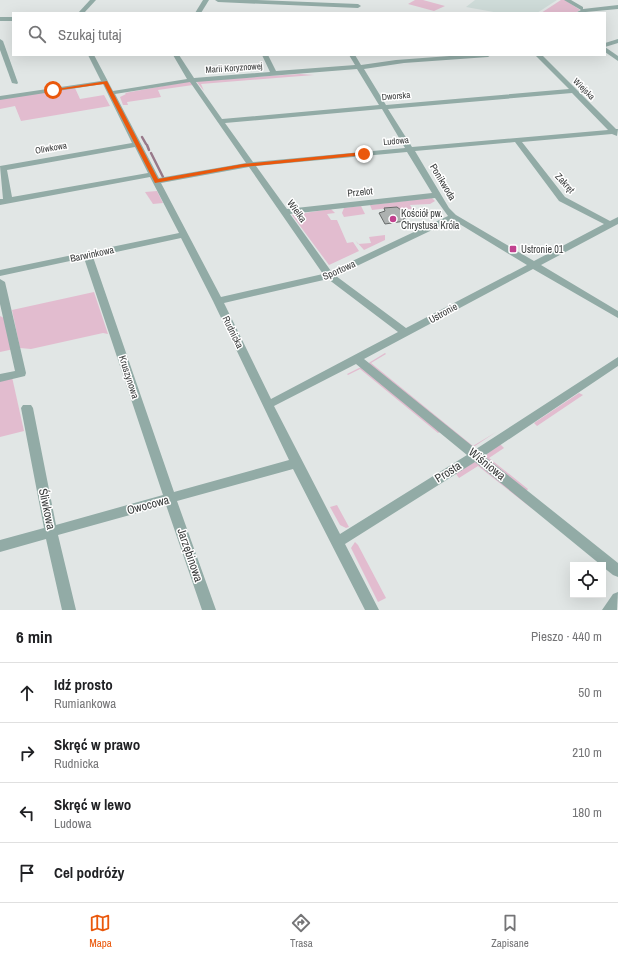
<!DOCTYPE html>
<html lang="pl">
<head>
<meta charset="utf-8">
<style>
  :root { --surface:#fff; --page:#f6f6f6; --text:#202124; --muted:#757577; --line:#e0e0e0; --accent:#ea580c }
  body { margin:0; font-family:"Archivo Narrow",sans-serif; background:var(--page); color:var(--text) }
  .controls { position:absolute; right:12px; bottom:12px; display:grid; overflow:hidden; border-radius:0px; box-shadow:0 4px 16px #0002 }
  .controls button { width:36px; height:36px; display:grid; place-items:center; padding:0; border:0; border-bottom:1px solid var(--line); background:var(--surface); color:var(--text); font:20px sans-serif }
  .stop { position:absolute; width:12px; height:12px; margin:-9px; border:3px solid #ea580c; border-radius:50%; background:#fff }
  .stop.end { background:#ea580c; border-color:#fff; box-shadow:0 1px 4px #0008 }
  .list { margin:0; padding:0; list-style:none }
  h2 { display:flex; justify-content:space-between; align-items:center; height:52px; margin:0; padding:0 16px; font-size:17px }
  h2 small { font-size:13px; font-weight:400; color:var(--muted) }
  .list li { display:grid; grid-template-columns:26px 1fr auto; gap:12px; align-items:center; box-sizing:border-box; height:60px; padding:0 16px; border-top:1px solid var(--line) }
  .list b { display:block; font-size:15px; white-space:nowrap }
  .list p { margin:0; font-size:13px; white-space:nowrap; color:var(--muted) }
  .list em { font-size:13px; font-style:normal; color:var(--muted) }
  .icon { flex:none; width:22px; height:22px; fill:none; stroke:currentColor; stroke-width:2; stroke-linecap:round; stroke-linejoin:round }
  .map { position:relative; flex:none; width:618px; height:610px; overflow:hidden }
  .search { position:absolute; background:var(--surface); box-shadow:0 4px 16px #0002; left:12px; right:12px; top:12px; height:44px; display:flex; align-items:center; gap:10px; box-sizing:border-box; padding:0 14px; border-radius:0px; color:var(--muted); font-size:15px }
  .sheet { height:292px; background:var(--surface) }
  nav { display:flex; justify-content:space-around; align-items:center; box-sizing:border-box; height:56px; border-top:1px solid var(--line); background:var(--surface); font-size:11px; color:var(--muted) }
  nav a { display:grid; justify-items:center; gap:2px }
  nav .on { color:var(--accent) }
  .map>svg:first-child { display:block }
  .built { fill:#cedbd8 }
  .green { fill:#e2bccf }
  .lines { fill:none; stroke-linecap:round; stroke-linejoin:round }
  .stream { stroke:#98798a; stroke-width:2.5 }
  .building { fill:#adb1b0; stroke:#676b6a }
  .minor { fill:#92aba6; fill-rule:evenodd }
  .route { fill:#ea580c }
  .poi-dot { fill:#c1428f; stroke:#fff; stroke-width:1.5 }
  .labels { text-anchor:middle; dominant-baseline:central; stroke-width:3; stroke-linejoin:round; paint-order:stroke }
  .far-street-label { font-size:9px; fill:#3a3c3c; stroke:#fff }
  .street-label { font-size:10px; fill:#3a3c3c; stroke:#fff }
  .poi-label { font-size:10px; fill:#3a3c3c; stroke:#fff; text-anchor:start }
  .near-street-label { font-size:12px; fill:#3a3c3c; stroke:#fff }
</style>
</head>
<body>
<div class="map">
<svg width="618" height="610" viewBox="0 0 618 610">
  <rect width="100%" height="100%" fill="#e1e6e5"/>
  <path class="built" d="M 475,0 L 557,0 L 537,13 L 499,13 L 466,7 Z"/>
  <g class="green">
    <path d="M 415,0 L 423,0 L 445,6 L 434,11 L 408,4 Z"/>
    <path d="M 561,0 L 565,0 L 580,10 L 575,13 L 541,13 Z"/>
    <path d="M 300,74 L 314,75 L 201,84 L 204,91 L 196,81 Z"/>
    <path d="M 190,81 L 193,85 L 158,90 L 161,97 L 127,102 L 128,105 L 123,105 L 120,97 L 126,94 L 125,93 Z"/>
    <path d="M 75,88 L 80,99 L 104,95 L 110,106 L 21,121 L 15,106 L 0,109 L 0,97 Z"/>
    <path d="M 157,191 L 163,203 L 153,204 L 145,192 Z"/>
    <path d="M 432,198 L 435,201 L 430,204 L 410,205 L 412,209 L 401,210 L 397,207 L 372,210 L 370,205 Z"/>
    <path d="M 361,206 L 365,214 L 344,217 L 342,213 L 344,208 Z"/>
    <path d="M 331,209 L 335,213 L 327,214 L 331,220 L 337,220 L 347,243 L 353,242 L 359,251 L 329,265 L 292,215 Z"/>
    <path d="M 385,235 L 385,240 L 364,250 L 355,240 L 358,244 L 371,243 L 369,237 Z"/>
    <path d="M 94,292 L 108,334 L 103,333 L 31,349 L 20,348 L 12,310 Z"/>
    <path d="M 0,316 L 4,318 L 14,349 L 0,352 Z"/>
    <path d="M 385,353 L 386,354 L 371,363 L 473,446 L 496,432 L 472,448 L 367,364 Z"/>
    <path d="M 361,367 L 442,431 L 438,433 L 360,369 L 348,375 L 347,374 Z"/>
    <path d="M 12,377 L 24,431 L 0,437 L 0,380 Z"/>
    <path d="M 579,393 L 583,395 L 537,426 L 534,423 Z"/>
    <path d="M 500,444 L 504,448 L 489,458 L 528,489 L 526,492 L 486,459 L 487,454 Z"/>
    <path d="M 474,462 L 481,464 L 535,511 L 478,466 L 459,478 L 456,474 Z"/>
    <path d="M 337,505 L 349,527 L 346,528 L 340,525 L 330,507 Z"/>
    <path d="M 355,542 L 358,545 L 386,598 L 378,602 L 351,548 Z"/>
  </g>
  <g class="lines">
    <g class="stream">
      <path d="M 142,137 L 146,144"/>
      <path d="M 147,145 L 149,150"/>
      <path d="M 151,153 L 163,177"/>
    </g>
  </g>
  <path class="building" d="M 397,207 L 401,210 L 405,210 L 409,217 L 405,217 L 406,218 L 403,219 L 405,221 L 385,224 L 379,213 L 385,211 L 384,208 Z"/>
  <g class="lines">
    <g class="minor">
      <path d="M 90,0 L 96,0 L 84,13 L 78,13 Z"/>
      <path d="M 203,0 L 209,0 L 201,13 L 195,13 Z"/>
      <path d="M 215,0 L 257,0 L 358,4 L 361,6 L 358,8 L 218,2 Z"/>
      <path d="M 564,0 L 571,0 L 583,7 L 583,9 L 618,5 L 618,9 L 575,13 L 581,10 Z"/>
      <rect x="0" y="17" width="13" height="4"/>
      <path d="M 0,39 L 3,41 L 18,83 L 17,84 L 12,83 L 0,50 Z"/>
      <path d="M 618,39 L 618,43 L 605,47 L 605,43 Z"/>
      <path d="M 605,47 L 618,56 L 618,61 L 605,52 Z"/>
      <path d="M 88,55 L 94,55 L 113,91 L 187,79 L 173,55 L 179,55 L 194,78 L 270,72 L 262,55 L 268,55 L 276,71 L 355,65 L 349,55 L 355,55 L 361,65 L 396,60 L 463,55 L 491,55 L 488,57 L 404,63 L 364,69 L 386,105 L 569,89 L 535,55 L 542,55 L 616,129 L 618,129 L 617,136 L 612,134 L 522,142 L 565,197 L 610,221 L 618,217 L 618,224 L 541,265 L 618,311 L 618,318 L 533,269 L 364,359 L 476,449 L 618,357 L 618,366 L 484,456 L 618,563 L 618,577 L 613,575 L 603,567 L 603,565 L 601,565 L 475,462 L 345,544 L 379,610 L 365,610 L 293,469 L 177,501 L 216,610 L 202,610 L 166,505 L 58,535 L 76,610 L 62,610 L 46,539 L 0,552 L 0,540 L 44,528 L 21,408 L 23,405 L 31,405 L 33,408 L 56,525 L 163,495 L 84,258 L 0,276 L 0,270 L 179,233 L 150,177 L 0,205 L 0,199 L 3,199 L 0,166 L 132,143 L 103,84 L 0,100 L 0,96 L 101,81 ZM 357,69 L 379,105 L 222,119 L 196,82 ZM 190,82 L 246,163 L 159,178 L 115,94 ZM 572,93 L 608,130 L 412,147 L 388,109 ZM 382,109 L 405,148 L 253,162 L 225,123 ZM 515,142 L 559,201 L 604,224 L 534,261 L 456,215 L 449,208 L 415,151 ZM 135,147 L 148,173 L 12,197 L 7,170 ZM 407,152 L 432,193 L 287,209 L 256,166 ZM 249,167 L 323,274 L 221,297 L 161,183 ZM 435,198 L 448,216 L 331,271 L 290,214 ZM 453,220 L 527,265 L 406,328 L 336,276 ZM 181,238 L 213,301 L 289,460 L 174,492 L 93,257 ZM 328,279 L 398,332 L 271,399 L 224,303 ZM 356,364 L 467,455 L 340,534 L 274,406 Z"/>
      <path d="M 0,279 L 5,282 L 26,373 L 25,376 L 0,382 L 0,374 L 15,371 L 0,304 Z"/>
      <path d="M 618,592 L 617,610 L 602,610 L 613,594 Z"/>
    </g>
  </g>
  <path class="route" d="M 107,81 L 158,179 L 243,164 L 364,152 L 366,154 L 364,155 L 243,167 L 155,183 L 104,84 L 53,91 L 50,90 Z"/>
  <g class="poi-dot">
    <circle cx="393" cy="219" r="4"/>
    <rect x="509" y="245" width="8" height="8" rx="2"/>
  </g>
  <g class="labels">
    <g class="far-street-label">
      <text transform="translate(234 68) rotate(-4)">Marii Koryznowej</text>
      <text transform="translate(584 89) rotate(45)">Wiejska</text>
      <text transform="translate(396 96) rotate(-5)">Dworska</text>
      <text transform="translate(396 141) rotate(-5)">Ludowa</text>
      <text transform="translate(51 148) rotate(-10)">Oliwkowa</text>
    </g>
    <g class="street-label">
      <text transform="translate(443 182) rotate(59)">Ponikwoda</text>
      <text transform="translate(565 183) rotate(48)">Zakręt</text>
      <text transform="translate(360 192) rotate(-6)">Przelot</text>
      <text transform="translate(297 211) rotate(54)">Wielka</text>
      <text transform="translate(92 254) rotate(-12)">Barwinkowa</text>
      <text transform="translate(339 270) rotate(-24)">Sportowa</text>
      <text transform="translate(443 313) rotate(-29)">Ustronie</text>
      <text transform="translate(233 332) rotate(64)">Rudnicka</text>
      <text transform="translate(129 377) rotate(72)">Kruszynowa</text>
    </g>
    <g class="poi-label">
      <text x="401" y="213">Kościół pw.<tspan x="401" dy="12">Chrystusa Króla</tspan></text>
      <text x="521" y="249">Ustronie 01</text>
    </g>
    <g class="near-street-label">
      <text transform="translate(487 464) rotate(39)">Wiśniowa</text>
      <text transform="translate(448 472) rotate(-32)">Prosta</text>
      <text transform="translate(148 505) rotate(-15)">Owocowa</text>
      <text transform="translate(47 509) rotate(78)">Śliwkowa</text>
      <text transform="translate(190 555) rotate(71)">Jarzębinowa</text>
    </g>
  </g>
</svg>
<div class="controls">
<button><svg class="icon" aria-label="locate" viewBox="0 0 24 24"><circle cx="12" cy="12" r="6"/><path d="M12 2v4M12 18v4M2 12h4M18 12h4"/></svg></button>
</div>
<div class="stop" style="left:53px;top:90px"></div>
<div class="stop end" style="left:364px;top:154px"></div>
<div class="search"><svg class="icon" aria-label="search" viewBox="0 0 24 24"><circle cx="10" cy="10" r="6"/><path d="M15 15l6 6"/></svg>Szukaj tutaj</div>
</div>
<section class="sheet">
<h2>6 min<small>Pieszo · 440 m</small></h2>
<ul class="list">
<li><svg class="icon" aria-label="ahead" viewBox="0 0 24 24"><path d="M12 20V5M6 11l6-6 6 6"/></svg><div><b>Idź prosto</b><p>Rumiankowa</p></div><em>50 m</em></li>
<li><svg class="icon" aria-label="right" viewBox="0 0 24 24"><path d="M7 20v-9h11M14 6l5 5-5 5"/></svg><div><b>Skręć w prawo</b><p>Rudnicka</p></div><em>210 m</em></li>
<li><svg class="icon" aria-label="left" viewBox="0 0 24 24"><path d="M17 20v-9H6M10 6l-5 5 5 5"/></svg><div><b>Skręć w lewo</b><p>Ludowa</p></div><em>180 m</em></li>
<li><svg class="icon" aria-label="arrive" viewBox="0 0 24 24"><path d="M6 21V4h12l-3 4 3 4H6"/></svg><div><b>Cel podróży</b></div></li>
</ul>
</section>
<nav>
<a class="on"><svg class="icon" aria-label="map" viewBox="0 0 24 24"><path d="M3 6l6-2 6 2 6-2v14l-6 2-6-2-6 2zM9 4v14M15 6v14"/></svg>Mapa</a>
<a><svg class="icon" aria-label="directions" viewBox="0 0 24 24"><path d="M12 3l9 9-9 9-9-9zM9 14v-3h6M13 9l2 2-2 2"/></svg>Trasa</a>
<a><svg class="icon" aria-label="saved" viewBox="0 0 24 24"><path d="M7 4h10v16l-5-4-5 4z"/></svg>Zapisane</a>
</nav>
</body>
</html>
